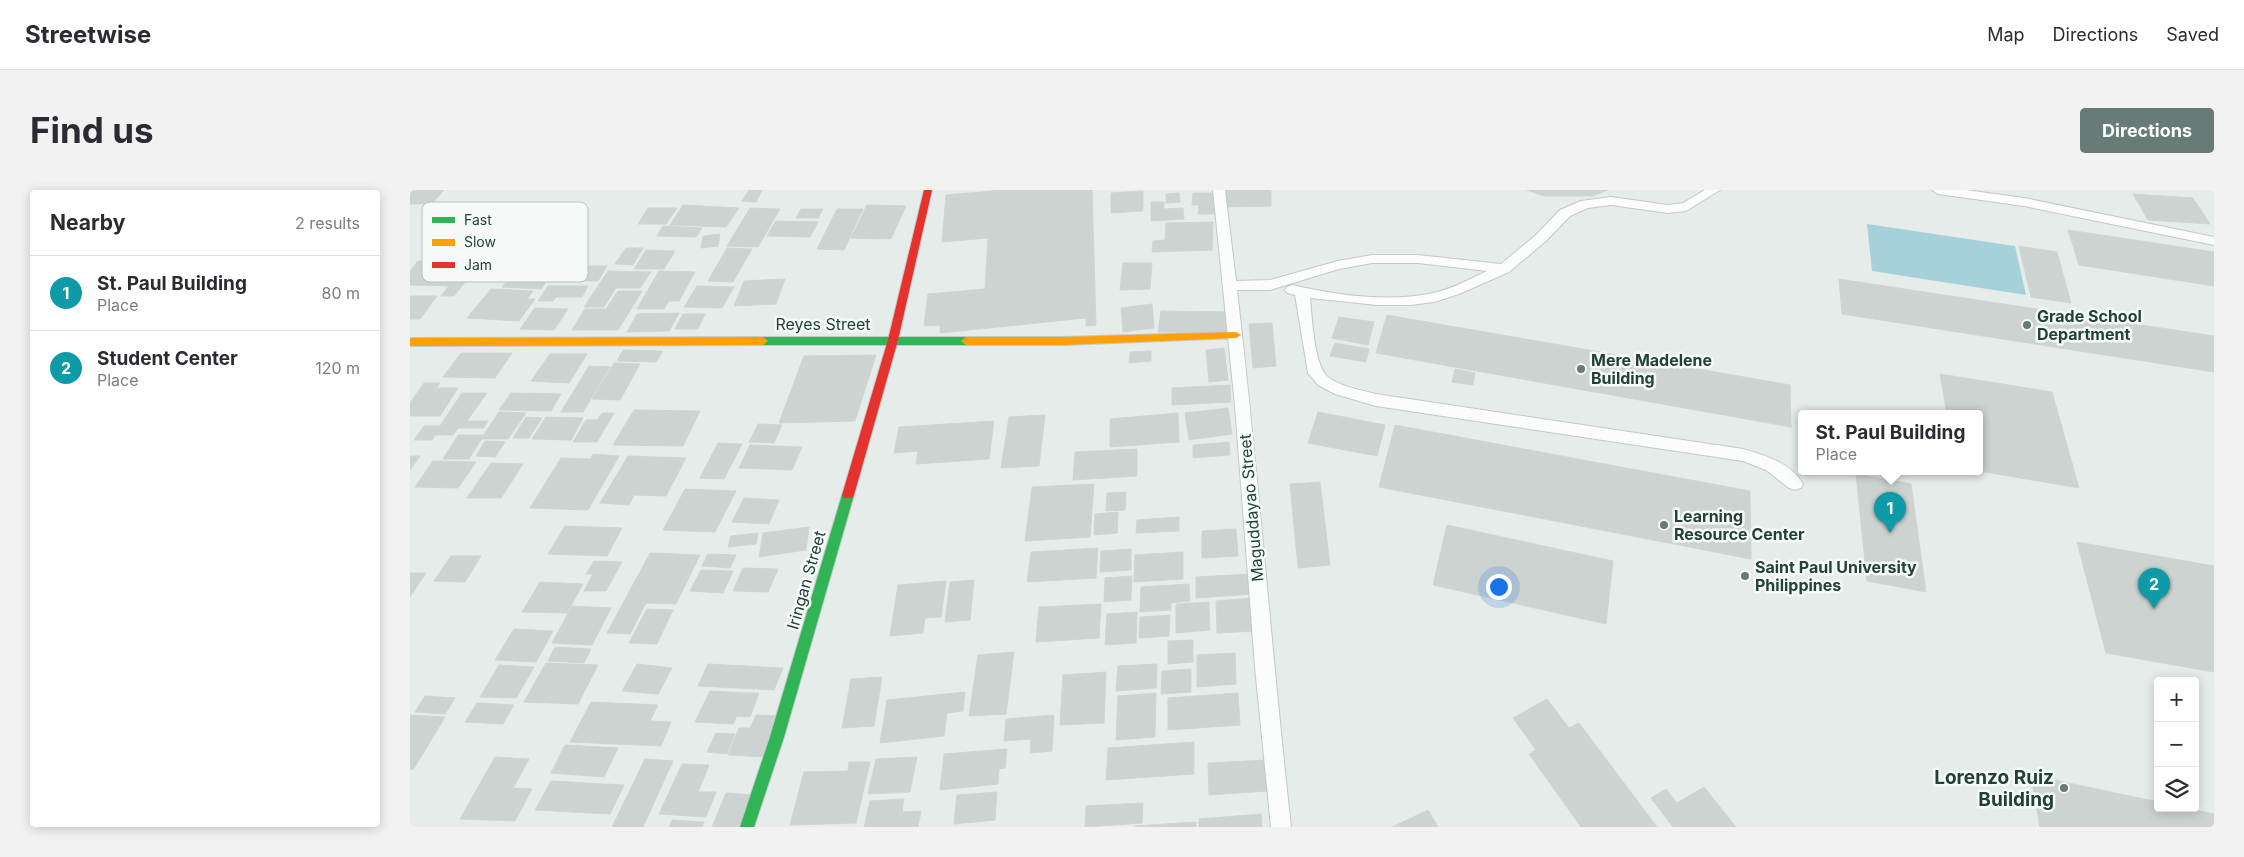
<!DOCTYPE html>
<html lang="en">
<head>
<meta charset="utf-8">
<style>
  :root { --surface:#fff; --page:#f2f2f3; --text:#2b2b33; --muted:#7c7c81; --line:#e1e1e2; --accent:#677c77 }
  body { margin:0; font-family:Inter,sans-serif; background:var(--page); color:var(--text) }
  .controls { position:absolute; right:15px; bottom:15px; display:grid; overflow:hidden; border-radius:5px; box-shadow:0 2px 12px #0003 }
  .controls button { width:45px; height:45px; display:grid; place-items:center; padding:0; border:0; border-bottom:1px solid var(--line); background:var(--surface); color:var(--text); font:25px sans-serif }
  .you { position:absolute; left:1088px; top:396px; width:18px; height:18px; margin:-12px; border:4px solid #fff; border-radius:50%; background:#1a73e8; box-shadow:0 0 0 8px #1a73e833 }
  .badge { display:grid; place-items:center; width:32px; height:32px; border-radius:50%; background:var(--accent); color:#fff; font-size:16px; font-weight:700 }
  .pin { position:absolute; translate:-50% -41px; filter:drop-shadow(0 1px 2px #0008) }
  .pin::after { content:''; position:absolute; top:26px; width:18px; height:15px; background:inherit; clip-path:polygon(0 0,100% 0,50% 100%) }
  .popup { position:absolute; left:1388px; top:220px; width:185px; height:65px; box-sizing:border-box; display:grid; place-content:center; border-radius:5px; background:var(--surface); filter:drop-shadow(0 1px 4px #0005); font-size:16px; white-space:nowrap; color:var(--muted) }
  .popup b { font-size:19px; color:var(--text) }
  .popup::after { content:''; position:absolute; left:50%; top:100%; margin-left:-10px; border:10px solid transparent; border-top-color:var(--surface) }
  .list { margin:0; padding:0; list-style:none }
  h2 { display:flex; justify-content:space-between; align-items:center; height:65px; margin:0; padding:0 20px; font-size:21px }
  h2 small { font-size:16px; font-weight:400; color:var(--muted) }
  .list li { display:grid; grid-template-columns:32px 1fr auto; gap:15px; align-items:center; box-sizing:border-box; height:75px; padding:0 20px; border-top:1px solid var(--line) }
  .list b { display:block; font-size:19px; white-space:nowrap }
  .list p { margin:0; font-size:16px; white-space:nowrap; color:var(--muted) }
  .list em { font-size:16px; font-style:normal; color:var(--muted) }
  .icon { flex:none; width:28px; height:28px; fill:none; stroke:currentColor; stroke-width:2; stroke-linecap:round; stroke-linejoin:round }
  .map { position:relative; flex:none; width:1804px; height:637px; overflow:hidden; border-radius:5px }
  header { display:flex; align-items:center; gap:30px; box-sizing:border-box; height:70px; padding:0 25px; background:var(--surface); border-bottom:1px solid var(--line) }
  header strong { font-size:24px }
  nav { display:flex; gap:28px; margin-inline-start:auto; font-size:18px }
  .intro { display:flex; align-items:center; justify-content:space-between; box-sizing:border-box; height:120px; padding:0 30px }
  h1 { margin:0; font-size:35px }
  .button { padding:12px 22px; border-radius:5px; background:var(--accent); color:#fff; font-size:18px; font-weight:700 }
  main { display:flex; gap:30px; padding:0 30px }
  aside { flex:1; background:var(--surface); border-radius:5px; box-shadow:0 2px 12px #0003 }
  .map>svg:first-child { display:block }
  .water { fill:#a7d1da }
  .building { fill:#cdd3d1; stroke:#cfd5d2 }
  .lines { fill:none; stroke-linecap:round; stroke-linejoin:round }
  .lane-casing { stroke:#c3c9c6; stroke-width:2 }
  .fast-casing { stroke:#c2c9c6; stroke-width:2 }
  .slow-casing { stroke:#c2c9c6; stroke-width:2 }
  .jam-casing { stroke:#c2c9c6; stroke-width:2 }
  .lane { fill:#fbfcfc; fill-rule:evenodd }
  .fast { fill:#30b455; fill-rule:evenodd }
  .slow { fill:#ff9f0a; fill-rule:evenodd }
  .jam { fill:#e5322d; fill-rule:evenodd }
  .poi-dot { fill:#677c77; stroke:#f5faf8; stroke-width:2 }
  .labels { text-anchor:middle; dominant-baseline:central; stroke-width:5; stroke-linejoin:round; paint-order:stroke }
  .poi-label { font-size:16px; font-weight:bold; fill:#234039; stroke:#f5faf8; text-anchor:start }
  .street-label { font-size:16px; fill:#234039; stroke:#f5faf8 }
  .near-poi-label { font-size:19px; font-weight:bold; fill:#234039; stroke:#f5faf8; text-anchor:end }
  .key { fill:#f5faf8; stroke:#b6c2bf; stroke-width:1 }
  .key-label { font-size:14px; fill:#234039 }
</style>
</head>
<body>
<header>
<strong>Streetwise</strong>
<nav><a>Map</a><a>Directions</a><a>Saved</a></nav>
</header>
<div class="intro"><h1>Find us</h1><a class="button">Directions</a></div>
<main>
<aside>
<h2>Nearby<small>2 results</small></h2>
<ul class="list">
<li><span class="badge" style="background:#0f9aa8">1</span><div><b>St. Paul Building</b><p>Place</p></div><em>80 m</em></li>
<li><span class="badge" style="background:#0f9aa8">2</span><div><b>Student Center</b><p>Place</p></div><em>120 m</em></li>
</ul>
</aside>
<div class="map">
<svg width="1804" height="637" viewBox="0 0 1804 637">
  <rect width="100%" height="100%" fill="#e6ece9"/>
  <path class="water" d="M 1457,34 L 1605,56 L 1616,105 L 1462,81 Z"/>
  <g class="building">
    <path d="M 1,0 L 34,0 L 22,14 L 0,14 Z"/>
    <path d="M 339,0 L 352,0 L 346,12 L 332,11 Z"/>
    <path d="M 593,0 L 682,0 L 686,135 L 676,136 L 676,128 L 530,143 L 530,135 L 514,136 L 518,104 L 575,99 L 578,48 L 532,52 L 536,5 Z"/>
    <path d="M 812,0 L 861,0 L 861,16 L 812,17 Z"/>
    <path d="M 1117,0 L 1198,0 L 1183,6 L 1134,6 Z"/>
    <path d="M 733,1 L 733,21 L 701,23 L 701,3 Z"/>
    <path d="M 769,3 L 770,12 L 756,13 L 756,4 Z"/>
    <path d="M 783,3 L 808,3 L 807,24 L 788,24 L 789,15 L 782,15 Z"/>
    <path d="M 1723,4 L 1783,8 L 1800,34 L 1738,30 Z"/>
    <path d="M 741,12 L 754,12 L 754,19 L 773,18 L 774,29 L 741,31 Z"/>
    <path d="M 273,15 L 329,18 L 316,37 L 260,35 Z"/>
    <path d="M 457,15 L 496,16 L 481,49 L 441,48 Z"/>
    <path d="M 238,18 L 267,18 L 256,34 L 228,34 Z"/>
    <path d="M 340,18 L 370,19 L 348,57 L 317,56 Z"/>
    <path d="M 391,19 L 413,19 L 408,28 L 386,28 Z"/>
    <path d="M 427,19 L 453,19 L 434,60 L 407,59 Z"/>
    <path d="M 366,31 L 408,32 L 400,47 L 357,46 Z"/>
    <path d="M 803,32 L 802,60 L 742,62 L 743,51 L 755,50 L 756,33 Z"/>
    <path d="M 253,36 L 292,38 L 286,47 L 247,46 Z"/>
    <path d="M 1658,40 L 1804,62 L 1804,96 L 1669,75 Z"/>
    <path d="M 310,44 L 308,56 L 291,58 L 293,46 Z"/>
    <path d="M 1609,56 L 1647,62 L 1661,113 L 1621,107 Z"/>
    <path d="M 216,58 L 233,58 L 223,75 L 205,74 Z"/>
    <path d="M 317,58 L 342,59 L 323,92 L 298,91 Z"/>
    <path d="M 236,60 L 265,61 L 254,79 L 224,79 Z"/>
    <path d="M 22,67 L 48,68 L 34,85 L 60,86 L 44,106 L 31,106 L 39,96 L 0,95 L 0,81 L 8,71 L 19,71 Z"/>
    <path d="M 713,73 L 742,73 L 740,99 L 710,100 Z"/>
    <path d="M 178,76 L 197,76 L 188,91 L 168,91 Z"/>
    <path d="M 109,78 L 130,79 L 123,88 L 139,88 L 131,99 L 92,97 Z"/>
    <path d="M 198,81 L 241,82 L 230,98 L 206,98 L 194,117 L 174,117 Z"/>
    <path d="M 249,81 L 285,82 L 269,111 L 259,111 L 254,119 L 227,119 Z"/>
    <path d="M 375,89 L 366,114 L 324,116 L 334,91 Z"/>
    <path d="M 1429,89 L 1804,146 L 1804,182 L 1432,124 Z"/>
    <path d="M 138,96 L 178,96 L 172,107 L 147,107 L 143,111 L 128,111 Z"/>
    <path d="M 287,96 L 324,97 L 312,118 L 274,117 Z"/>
    <path d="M 81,99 L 123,101 L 117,109 L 125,109 L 109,131 L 57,128 Z"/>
    <path d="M 208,101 L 232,101 L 208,140 L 162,140 L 175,119 L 196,119 Z"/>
    <path d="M 0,106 L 27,106 L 10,129 L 0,129 Z"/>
    <path d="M 742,114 L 744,138 L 713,142 L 711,118 Z"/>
    <path d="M 125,118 L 158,119 L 144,140 L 110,139 Z"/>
    <path d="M 751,121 L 822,122 L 820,143 L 748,142 Z"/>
    <path d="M 269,123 L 259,141 L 217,142 L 227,124 Z"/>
    <path d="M 273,124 L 295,124 L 288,139 L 265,139 Z"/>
    <path d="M 977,125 L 1380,195 L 1381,237 L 966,163 Z"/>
    <path d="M 929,127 L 964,132 L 958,155 L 922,148 Z"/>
    <path d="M 862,133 L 866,176 L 843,178 L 839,134 Z"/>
    <path d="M 925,153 L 959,159 L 956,172 L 920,166 Z"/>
    <path d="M 814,158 L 818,190 L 799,192 L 796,160 Z"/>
    <path d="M 213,160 L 253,161 L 246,172 L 207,171 Z"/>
    <path d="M 741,161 L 741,171 L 719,173 L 720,162 Z"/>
    <path d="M 51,163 L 102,163 L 85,188 L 33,187 Z"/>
    <path d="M 140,164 L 177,164 L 159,193 L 121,191 Z"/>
    <path d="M 466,165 L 445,231 L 369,233 L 394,166 Z"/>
    <path d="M 204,173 L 230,174 L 210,210 L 182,209 Z"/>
    <path d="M 179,176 L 200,177 L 173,222 L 151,222 Z"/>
    <path d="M 1045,179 L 1065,183 L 1063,195 L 1042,192 Z"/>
    <path d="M 1530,184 L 1642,202 L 1669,298 L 1569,281 L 1569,224 L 1537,224 Z"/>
    <path d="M 14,193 L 30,193 L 26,198 L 48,198 L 30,226 L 0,226 L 0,213 Z"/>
    <path d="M 820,195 L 821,212 L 762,215 L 762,198 Z"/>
    <path d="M 52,203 L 77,203 L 57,231 L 78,231 L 74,238 L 48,238 L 43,245 L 25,245 L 22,250 L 4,250 L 14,236 L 30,236 Z"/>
    <path d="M 101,203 L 151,204 L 141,221 L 89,220 Z"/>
    <path d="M 818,218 L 822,244 L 779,250 L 775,223 Z"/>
    <path d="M 224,220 L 290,221 L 273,256 L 203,255 Z"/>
    <path d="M 89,222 L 116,223 L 98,249 L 71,249 Z"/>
    <path d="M 908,222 L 975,235 L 967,266 L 898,253 Z"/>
    <path d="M 192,223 L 204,223 L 187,252 L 163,252 L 176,230 L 187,230 Z"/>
    <path d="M 768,223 L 769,252 L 700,257 L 700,229 Z"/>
    <path d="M 635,225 L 629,276 L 591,278 L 599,227 Z"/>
    <path d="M 116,227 L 132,228 L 119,248 L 103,248 Z"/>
    <path d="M 136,227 L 173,228 L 161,250 L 122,249 Z"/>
    <path d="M 584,231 L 579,269 L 506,274 L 508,261 L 484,263 L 489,237 Z"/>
    <path d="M 348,234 L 372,235 L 364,253 L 339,252 Z"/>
    <path d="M 985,235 L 1340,301 L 1341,369 L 969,297 Z"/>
    <path d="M 48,245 L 74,245 L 59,269 L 33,269 Z"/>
    <path d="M 75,251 L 95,252 L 85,267 L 66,266 Z"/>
    <path d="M 819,252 L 820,265 L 783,268 L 783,255 Z"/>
    <path d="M 308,253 L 332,254 L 314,289 L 290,288 Z"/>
    <path d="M 340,255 L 392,257 L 382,280 L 329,278 Z"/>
    <path d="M 727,259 L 727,286 L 663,290 L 665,262 Z"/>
    <path d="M 183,264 L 209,266 L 178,320 L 120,318 L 151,268 L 181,269 Z"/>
    <path d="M 0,266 L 10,266 L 0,280 Z"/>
    <path d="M 218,266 L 276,268 L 256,306 L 224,305 L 219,315 L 190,313 Z"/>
    <path d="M 23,271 L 66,272 L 48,298 L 5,297 Z"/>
    <path d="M 81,273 L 113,274 L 91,308 L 57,308 Z"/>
    <path d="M 1446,284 L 1501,294 L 1516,402 L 1457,391 Z"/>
    <path d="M 910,292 L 920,375 L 888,378 L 880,294 Z"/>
    <path d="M 684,294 L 680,347 L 615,351 L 622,297 Z"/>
    <path d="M 275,299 L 326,301 L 305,342 L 253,340 Z"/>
    <path d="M 716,302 L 715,320 L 696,321 L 697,303 Z"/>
    <path d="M 334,308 L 369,310 L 359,334 L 322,332 Z"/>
    <path d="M 708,322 L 707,343 L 684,345 L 685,324 Z"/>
    <path d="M 769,327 L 769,341 L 726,343 L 727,330 Z"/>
    <path d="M 1037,335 L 1203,371 L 1196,434 L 1023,395 Z"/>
    <path d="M 155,336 L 212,338 L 197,366 L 138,364 Z"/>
    <path d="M 399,337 L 396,360 L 349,367 L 353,343 Z"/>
    <path d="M 826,339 L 828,366 L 792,368 L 792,341 Z"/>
    <path d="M 348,343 L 346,354 L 318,357 L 321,346 Z"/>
    <path d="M 1667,352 L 1804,376 L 1804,482 L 1696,463 Z"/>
    <path d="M 688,358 L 686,388 L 617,392 L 621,362 Z"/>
    <path d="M 721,359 L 721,380 L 690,382 L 691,361 Z"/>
    <path d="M 773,362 L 773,389 L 724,392 L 725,365 Z"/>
    <path d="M 240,363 L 290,365 L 266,414 L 236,413 L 220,444 L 197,443 Z"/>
    <path d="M 298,364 L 326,365 L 320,378 L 292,376 Z"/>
    <path d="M 41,366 L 71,366 L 55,392 L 24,391 Z"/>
    <path d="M 184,371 L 212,372 L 196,401 L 174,401 L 183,384 L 176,384 Z"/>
    <path d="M 333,378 L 368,379 L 358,402 L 323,401 Z"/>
    <path d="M 291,380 L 323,381 L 313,403 L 280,401 Z"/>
    <path d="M 0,383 L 16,383 L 0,407 Z"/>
    <path d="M 841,384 L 843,404 L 786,408 L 786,387 Z"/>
    <path d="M 722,386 L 721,410 L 694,412 L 695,388 Z"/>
    <path d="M 564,390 L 560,430 L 535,432 L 540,392 Z"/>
    <path d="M 536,391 L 531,427 L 515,428 L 513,443 L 480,446 L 488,395 Z"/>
    <path d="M 130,392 L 173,394 L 157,423 L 112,422 Z"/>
    <path d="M 779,394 L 780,411 L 761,413 L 761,420 L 730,422 L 731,397 Z"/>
    <path d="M 843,408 L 845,441 L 807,443 L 806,411 Z"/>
    <path d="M 799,412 L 800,440 L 766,443 L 766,414 Z"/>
    <path d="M 691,414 L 689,448 L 626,452 L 629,417 Z"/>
    <path d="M 162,416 L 201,418 L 182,455 L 142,453 Z"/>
    <path d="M 237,419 L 263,420 L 247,454 L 219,453 Z"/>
    <path d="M 727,422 L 726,453 L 695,455 L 697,424 Z"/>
    <path d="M 760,425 L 759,446 L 729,448 L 730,427 Z"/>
    <path d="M 104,439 L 143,441 L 126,472 L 85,470 Z"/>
    <path d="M 783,450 L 783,472 L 758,474 L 758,451 Z"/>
    <path d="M 145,457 L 181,459 L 174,473 L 138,471 Z"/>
    <path d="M 604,462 L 596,524 L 559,526 L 568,465 Z"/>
    <path d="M 825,463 L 826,494 L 787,497 L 787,465 Z"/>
    <path d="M 136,473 L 188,475 L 168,514 L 114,512 Z"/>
    <path d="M 227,474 L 262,478 L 248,504 L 212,501 Z"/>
    <path d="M 298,474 L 373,478 L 364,500 L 288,496 Z"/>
    <path d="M 747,474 L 746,498 L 706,501 L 708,476 Z"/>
    <path d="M 89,475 L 124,477 L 106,508 L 70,507 Z"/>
    <path d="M 781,479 L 781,502 L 751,504 L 752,481 Z"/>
    <path d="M 696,482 L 694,533 L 650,535 L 653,485 Z"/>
    <path d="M 472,487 L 464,536 L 432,538 L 441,489 Z"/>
    <path d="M 300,501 L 336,503 L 349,503 L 340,527 L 327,526 L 323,534 L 285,532 Z"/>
    <path d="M 555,502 L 553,521 L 537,523 L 534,546 L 470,553 L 477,510 Z"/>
    <path d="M 746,503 L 745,547 L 706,550 L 708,506 Z"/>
    <path d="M 828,503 L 830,535 L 758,540 L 758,508 Z"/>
    <path d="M 15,506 L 45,508 L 35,524 L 5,522 Z"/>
    <path d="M 1137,509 L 1159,538 L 1169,533 L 1247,637 L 1171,637 L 1119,564 L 1126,560 L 1103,528 Z"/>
    <path d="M 181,512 L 248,515 L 240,531 L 261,532 L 251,556 L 160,552 Z"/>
    <path d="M 67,513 L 104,515 L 93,534 L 55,532 Z"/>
    <path d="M 0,525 L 35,527 L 3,580 L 0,579 Z"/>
    <path d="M 346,525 L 372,526 L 355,567 L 318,565 L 329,538 L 340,538 Z"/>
    <path d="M 644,525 L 642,561 L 620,563 L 621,549 L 594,551 L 596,529 Z"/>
    <path d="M 306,543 L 325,544 L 317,564 L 297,562 Z"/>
    <path d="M 784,552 L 784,584 L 696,590 L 698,558 Z"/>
    <path d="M 155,555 L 208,558 L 194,587 L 141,583 Z"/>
    <path d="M 597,559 L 595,578 L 589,579 L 588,594 L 530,600 L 534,564 Z"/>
    <path d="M 85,567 L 119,569 L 103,598 L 122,599 L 105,631 L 50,629 Z"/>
    <path d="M 507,567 L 500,602 L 458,604 L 466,569 Z"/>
    <path d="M 235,569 L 263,571 L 233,637 L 202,637 Z"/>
    <path d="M 856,570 L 857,601 L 799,605 L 798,573 Z"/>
    <path d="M 439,572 L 460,572 L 446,633 L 380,635 L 394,582 L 438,581 Z"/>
    <path d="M 272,574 L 299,575 L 288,602 L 306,602 L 296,627 L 249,624 Z"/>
    <path d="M 1621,585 L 1748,612 L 1748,618 L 1777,618 L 1804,624 L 1804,637 L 1630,637 Z"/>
    <path d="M 141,591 L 214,595 L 200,624 L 125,620 Z"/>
    <path d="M 1294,597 L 1326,637 L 1263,637 L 1241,608 L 1256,599 L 1267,613 Z"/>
    <path d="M 587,602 L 585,630 L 544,634 L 547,605 Z"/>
    <path d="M 316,603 L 342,605 L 329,637 L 302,637 Z"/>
    <path d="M 494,609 L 492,622 L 511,621 L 508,637 L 454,637 L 460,611 Z"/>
    <path d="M 733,613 L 732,633 L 675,637 L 676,616 Z"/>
    <path d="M 1018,620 L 1028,637 L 982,637 Z"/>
    <path d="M 851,624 L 852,637 L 789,637 L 789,629 Z"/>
    <path d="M 262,630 L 294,632 L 292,637 L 259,637 Z"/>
    <path d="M 786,632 L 786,637 L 725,637 L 725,636 Z"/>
  </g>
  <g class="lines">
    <defs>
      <g id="lane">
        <path d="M 803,0 L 815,0 L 826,91 L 860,90 L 928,71 L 962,65 L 1008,65 L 1091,74 L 1126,45 L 1150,20 L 1171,11 L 1201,7 L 1258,15 L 1273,13 L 1295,0 L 1310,0 L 1276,21 L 1258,23 L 1201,15 L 1178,18 L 1160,26 L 1136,51 L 1099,82 L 1049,104 L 1024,112 L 1001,115 L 967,115 L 900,108 C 902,127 904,176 918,187 C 931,197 951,200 966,204 L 1333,259 C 1354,265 1382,273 1393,294 L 1391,298 L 1385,300 L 1379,298 L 1356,280 L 1333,271 L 966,216 L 925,204 L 908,195 L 898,183 L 885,105 L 877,103 L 875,100 L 877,97 L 882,95 C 926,105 979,113 1023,103 C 1042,99 1060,89 1077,81 L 1008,73 L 962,73 L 929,79 L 860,100 L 827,100 C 848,279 861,458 881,637 L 861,637 L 845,477 L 825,216 Z"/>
        <path d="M 1522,0 L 1556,0 L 1614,8 L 1804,47 L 1804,55 L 1614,16 L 1528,4 Z"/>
      </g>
      <g id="fast">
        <path d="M 353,147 L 556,147 L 561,151 L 556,155 L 353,155 L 348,151 Z"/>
        <path d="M 438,301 L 442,302 L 444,305 L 374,547 L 344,637 L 330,637 L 360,547 L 432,305 L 434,302 Z"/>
      </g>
      <g id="slow">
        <path d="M 826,142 L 831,145 L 826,148 L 654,155 L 556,155 L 551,151 L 556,147 L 654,147 Z"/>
        <path d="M 353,147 L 358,151 L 353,155 L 0,156 L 0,148 Z"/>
      </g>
      <path id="jam" d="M 514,0 L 522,0 L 488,150 L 444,305 L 442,308 L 434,308 L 432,305 L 478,150 Z"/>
    </defs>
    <use href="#lane" class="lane-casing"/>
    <use href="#fast" class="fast-casing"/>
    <use href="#slow" class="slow-casing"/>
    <use href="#jam" class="jam-casing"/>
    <use href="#lane" class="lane"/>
    <use href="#fast" class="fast"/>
    <use href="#slow" class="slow"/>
    <use href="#jam" class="jam"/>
  </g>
  <g class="poi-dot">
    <circle cx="1617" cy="135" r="5"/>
    <circle cx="1171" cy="179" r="5"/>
    <circle cx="1254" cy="335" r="5"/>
    <circle cx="1335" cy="386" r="5"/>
    <circle cx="1654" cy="598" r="5"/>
  </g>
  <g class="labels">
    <g class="poi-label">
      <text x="1627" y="126">Grade School<tspan x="1627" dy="18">Department</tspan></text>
      <text x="1181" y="170">Mere Madelene<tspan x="1181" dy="18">Building</tspan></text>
      <text x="1264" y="326">Learning<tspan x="1264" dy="18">Resource Center</tspan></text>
      <text x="1345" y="377">Saint Paul University<tspan x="1345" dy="18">Philippines</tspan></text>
    </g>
    <g class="street-label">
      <text x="413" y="134">Reyes Street</text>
      <text transform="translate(841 318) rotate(-95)">Maguddayao Street</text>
      <text transform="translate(396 390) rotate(-74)">Iringan Street</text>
    </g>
    <g class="near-poi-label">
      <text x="1644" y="587">Lorenzo Ruiz<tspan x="1644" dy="22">Building</tspan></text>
    </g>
  </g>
  <rect x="12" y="12" width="166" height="80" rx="8" class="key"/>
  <rect x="22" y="27" width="23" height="6" fill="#30b455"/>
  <rect x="22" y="49" width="23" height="7" fill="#ff9f0a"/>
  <rect x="22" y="72" width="23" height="6" fill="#e5322d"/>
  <g class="key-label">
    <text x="54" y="35">Fast</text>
    <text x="54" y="57">Slow</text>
    <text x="54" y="80">Jam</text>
  </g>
</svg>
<div class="controls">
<button>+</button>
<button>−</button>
<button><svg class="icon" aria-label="layers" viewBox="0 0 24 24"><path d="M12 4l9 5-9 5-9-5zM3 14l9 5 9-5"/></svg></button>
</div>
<div class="you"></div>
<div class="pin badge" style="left:1480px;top:343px;background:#0f9aa8">1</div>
<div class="popup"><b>St. Paul Building</b>Place</div>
<div class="pin badge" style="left:1744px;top:419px;background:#0f9aa8">2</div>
</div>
</main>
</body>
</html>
